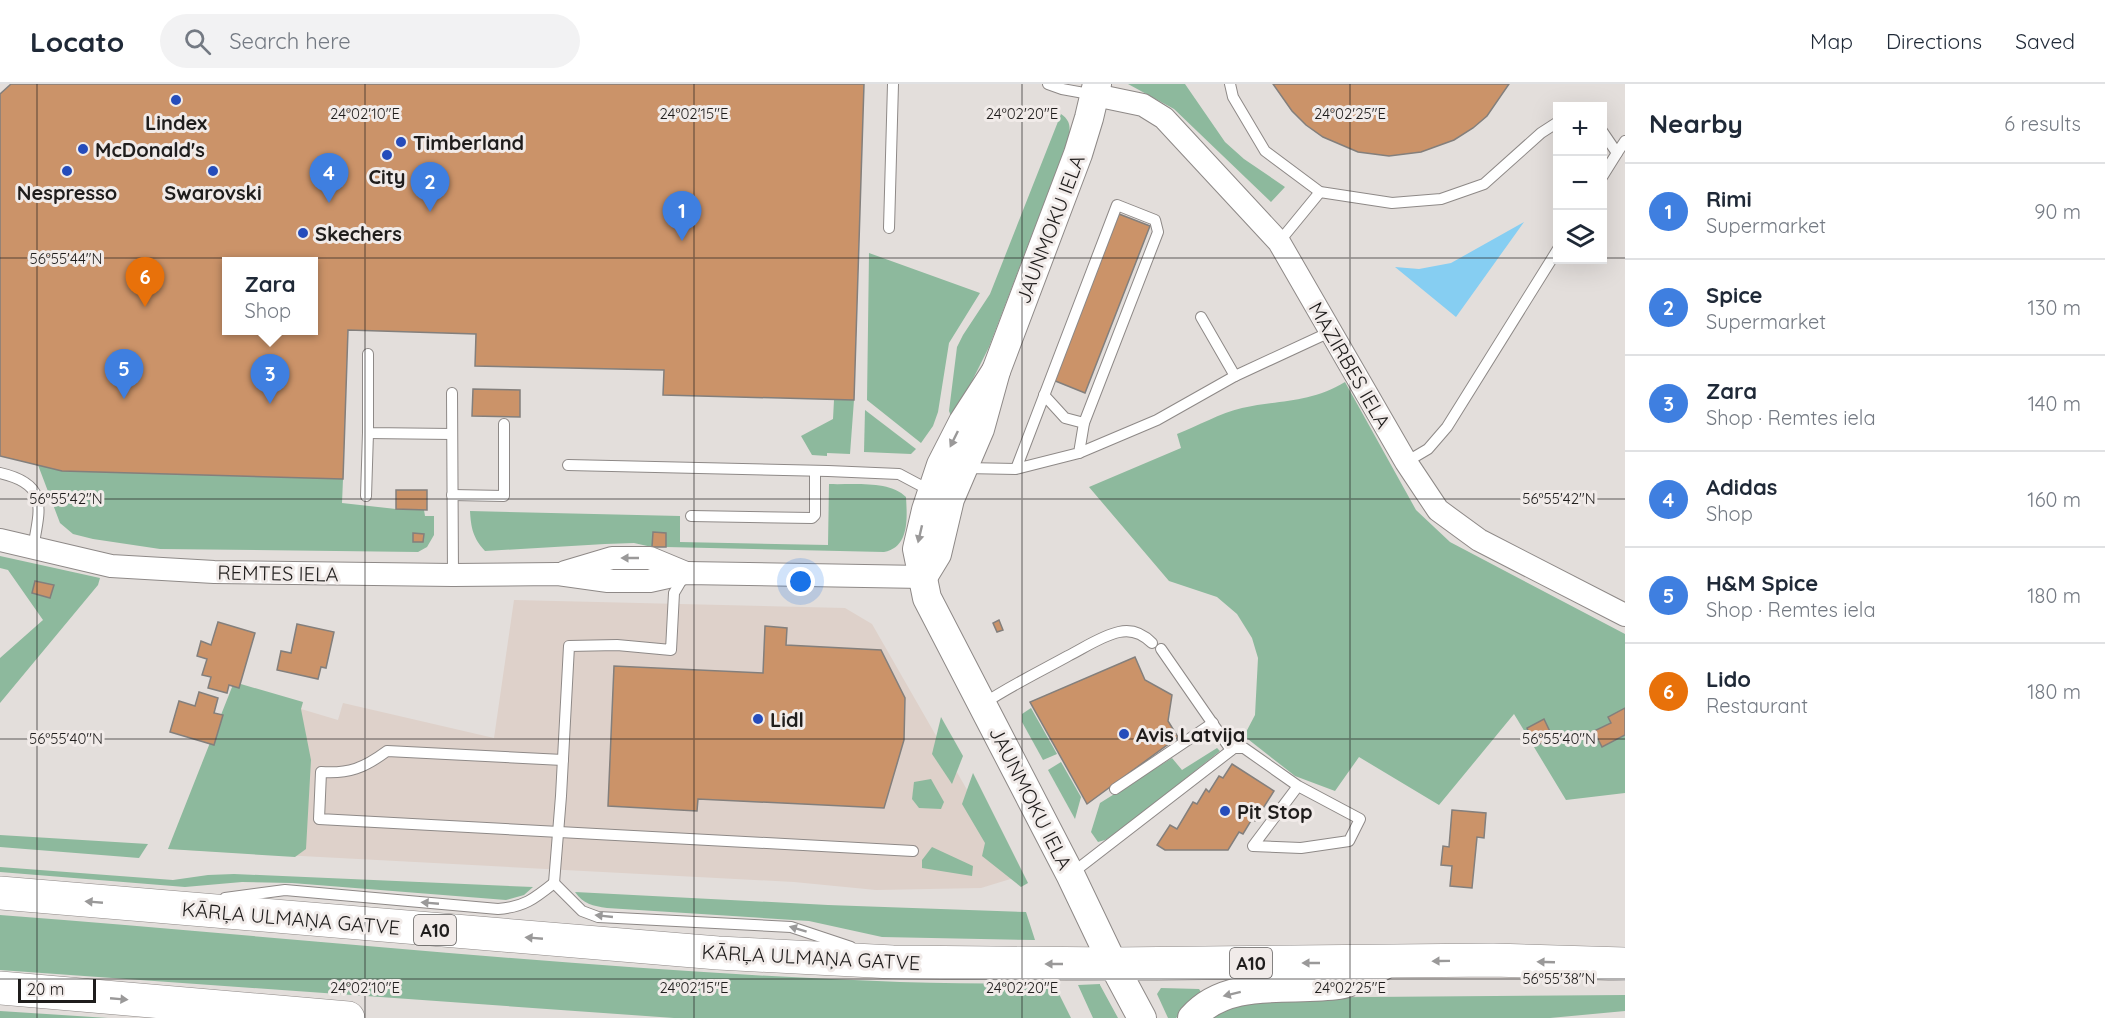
<!DOCTYPE html>
<html lang="en">
<head>
<meta charset="utf-8">
<style>
  :root { --surface:#fff; --page:#f2f2f3; --text:#1f2937; --muted:#747a83; --line:#e0e1e3; --accent:#ea580c }
  body { margin:0; font-family:Quicksand,sans-serif; background:var(--page); color:var(--text) }
  .controls { position:absolute; right:18px; top:18px; display:grid; overflow:hidden; border-radius:0px; box-shadow:0 6px 24px #0002 }
  .controls button { width:54px; height:54px; display:grid; place-items:center; padding:0; border:0; border-bottom:2px solid var(--line); background:var(--surface); color:var(--text); font:30px sans-serif }
  .scale { position:absolute; left:18px; bottom:15px; width:78px; box-sizing:border-box; padding-left:6px; border:3px solid #1f1d1c; border-top:0; font-size:16px; line-height:21px; white-space:nowrap; color:#1f1d1c; -webkit-text-stroke:4px #f1ebe9; paint-order:stroke }
  .you { position:absolute; left:801px; top:498px; width:21px; height:21px; margin:-15px; border:4px solid #fff; border-radius:50%; background:#1a73e8; box-shadow:0 0 0 9px #1a73e833 }
  .badge { display:grid; place-items:center; width:39px; height:39px; border-radius:50%; background:var(--accent); color:#fff; font-size:20px; font-weight:700 }
  .pin { position:absolute; translate:-50% -50px; filter:drop-shadow(0 2px 3px #0008) }
  .pin::after { content:''; position:absolute; top:32px; width:21px; height:18px; background:inherit; clip-path:polygon(0 0,100% 0,50% 100%) }
  .popup { position:absolute; left:222px; top:173px; width:96px; height:78px; box-sizing:border-box; display:grid; place-content:center; border-radius:0px; background:var(--surface); filter:drop-shadow(0 2px 4px #0005); font-size:20px; white-space:nowrap; color:var(--muted) }
  .popup b { font-size:22px; color:var(--text) }
  .popup::after { content:''; position:absolute; left:50%; top:100%; margin-left:-12px; border:12px solid transparent; border-top-color:var(--surface) }
  .list { margin:0; padding:0; list-style:none }
  h2 { display:flex; justify-content:space-between; align-items:center; height:78px; margin:0; padding:0 24px; font-size:26px }
  h2 small { font-size:20px; font-weight:400; color:var(--muted) }
  .list li { display:grid; grid-template-columns:39px 1fr auto; gap:18px; align-items:center; box-sizing:border-box; height:96px; padding:0 24px; border-top:2px solid var(--line) }
  .list b { display:block; font-size:22px; white-space:nowrap }
  .list p { margin:0; font-size:20px; white-space:nowrap; color:var(--muted) }
  .list em { font-size:20px; font-style:normal; color:var(--muted) }
  .icon { flex:none; width:33px; height:33px; fill:none; stroke:currentColor; stroke-width:2; stroke-linecap:round; stroke-linejoin:round }
  .map { position:relative; flex:none; width:1625px; height:934px; overflow:hidden }
  header { display:flex; align-items:center; gap:36px; box-sizing:border-box; height:84px; padding:0 30px; background:var(--surface); border-bottom:2px solid var(--line) }
  header strong { font-size:28px }
  nav { display:flex; gap:33px; margin-inline-start:auto; font-size:21px }
  .search { width:420px; height:54px; background:var(--page); display:flex; align-items:center; gap:15px; box-sizing:border-box; padding:0 21px; border-radius:33px; color:var(--muted); font-size:22px }
  main { display:flex }
  aside { flex:1; background:var(--surface) }
  .map>svg:first-child { display:block }
  .built { fill:#ded1ca }
  .green { fill:#8db99d }
  .water { fill:#86cef2 }
  .building { fill:#cb9369; stroke:#837f7c; stroke-width:1.5; fill-rule:evenodd }
  .lines { fill:none; stroke-linecap:round; stroke-linejoin:round }
  .service-casing { stroke:#8e8987; stroke-width:12 }
  .minor-casing { stroke:#8e8987; stroke-width:24 }
  .tertiary-casing { stroke:#8e8987; stroke-width:30 }
  .trunk-casing { stroke:#8e8987; stroke-width:34 }
  .service { stroke:#fff; stroke-width:10 }
  .minor { stroke:#fff; stroke-width:22 }
  .tertiary { stroke:#fff; stroke-width:28 }
  .trunk { stroke:#fff; stroke-width:33 }
  .oneway { fill:#9a9999 }
  .ticks { fill:none; stroke:#1f1d1c; stroke-width:1.5; stroke-opacity:0.45 }
  .poi-dot { fill:#254cbb; stroke:#f1ebe9; stroke-width:2 }
  .labels { text-anchor:middle; dominant-baseline:central; stroke-width:6; stroke-linejoin:round; paint-order:stroke }
  .shield { fill:#f1ebe9; stroke:#5e5b5a; stroke-width:1.5 }
  .shield-label { font-size:18px; font-weight:bold; fill:#1f1d1c }
  .poi-label { font-size:20px; font-weight:bold; fill:#1f1d1c; stroke:#f1ebe9; text-anchor:start }
  .street-label { font-size:20px; fill:#1f1d1c; stroke:#f1ebe9 }
  .ticks-label { font-size:15px; text-anchor:middle; fill:#1f1d1c; stroke:#f1ebe9; stroke-width:6; stroke-linejoin:round; paint-order:stroke }
</style>
</head>
<body>
<header>
<strong>Locato</strong>
<div class="search"><svg class="icon" aria-label="search" viewBox="0 0 24 24"><circle cx="10" cy="10" r="6"/><path d="M15 15l6 6"/></svg>Search here</div>
<nav><a>Map</a><a>Directions</a><a>Saved</a></nav>
</header>
<main>
<div class="map">
<svg width="1625" height="934" viewBox="0 0 1625 934">
  <rect width="100%" height="100%" fill="#e3dedb"/>
  <path class="built" d="M 514,516 L 845,524 L 872,540 L 1017,793 L 981,804 L 876,806 L 794,798 L 168,765 L 303,618 L 301,625 L 338,636 L 343,619 L 494,654 Z"/>
  <g class="green">
    <path d="M 1128,0 L 1185,0 L 1225,58 L 1244,75 L 1285,103 L 1271,118 L 1174,25 Z"/>
    <path d="M 1061,30 C 1071,37 1070,43 1069,54 L 989,263 L 965,311 L 951,332 L 949,327 L 957,263 L 963,251 L 990,210 Z"/>
    <path d="M 869,169 L 980,209 L 949,259 L 938,328 L 933,342 L 921,359 L 867,316 Z"/>
    <path d="M 1345,298 L 1416,426 L 1450,458 L 1625,550 L 1625,709 L 1566,716 L 1514,630 L 1439,721 L 1359,673 L 1335,707 L 1295,692 L 1244,652 L 1255,631 L 1258,574 L 1252,554 L 1237,530 L 1217,513 L 1169,497 L 1089,403 L 1181,364 L 1177,350 C 1198,342 1220,329 1242,324 C 1279,316 1310,319 1345,298 Z"/>
    <path d="M 834,316 L 854,316 L 850,370 L 827,369 L 827,372 L 812,371 L 801,352 L 833,335 Z"/>
    <path d="M 865,326 L 916,365 L 911,370 L 864,368 Z"/>
    <path d="M 38,381 L 343,395 L 342,419 L 396,425 L 424,426 L 425,432 L 434,432 L 434,451 L 427,463 L 418,468 L 160,465 L 93,455 L 73,450 L 60,439 Z"/>
    <path d="M 829,400 C 852,401 889,396 906,413 C 907,433 910,463 884,468 L 666,463 L 666,449 L 653,449 L 652,463 L 634,459 L 605,460 L 485,467 C 473,454 471,444 470,427 L 680,432 L 680,458 L 828,461 Z"/>
    <path d="M 0,472 L 100,494 L 98,501 L 0,619 L 0,574 L 43,536 L 8,486 L 0,484 Z"/>
    <path d="M 234,598 L 303,618 L 301,625 L 311,676 L 306,765 L 295,773 L 168,765 Z"/>
    <path d="M 1031,624 L 1057,670 L 1043,676 L 1022,638 L 1022,630 Z"/>
    <path d="M 941,633 L 963,672 L 952,700 L 932,670 Z"/>
    <path d="M 1217,664 L 1220,667 L 1117,749 L 1105,756 L 1098,758 L 1091,748 L 1100,719 L 1172,674 L 1182,686 Z"/>
    <path d="M 1061,678 L 1081,713 L 1075,735 L 1048,686 Z"/>
    <path d="M 973,689 L 1028,799 L 1021,803 L 982,772 L 985,759 L 962,720 Z"/>
    <path d="M 931,695 L 944,718 L 941,725 L 919,724 L 912,715 L 914,698 Z"/>
    <path d="M 0,751 L 148,760 L 139,774 L 0,763 Z"/>
    <path d="M 932,763 L 973,782 L 972,792 L 922,784 L 922,776 Z"/>
    <path d="M 0,783 L 173,796 L 208,791 L 234,790 L 533,803 L 524,811 L 506,816 L 292,799 L 242,798 L 185,803 L 0,788 Z"/>
    <path d="M 575,808 L 828,821 L 1026,828 L 1035,856 L 882,853 L 809,837 L 607,824 C 593,822 583,820 575,808 Z"/>
    <path d="M 0,831 C 300,854 599,887 900,898 C 952,900 1003,899 1054,900 L 1071,934 L 674,934 L 0,886 Z"/>
    <path d="M 1100,900 L 1100,901 L 1118,934 L 1093,934 L 1078,901 Z"/>
    <path d="M 1161,904 L 1199,905 L 1201,908 L 1176,934 L 1168,934 L 1157,910 Z"/>
    <path d="M 1625,911 L 1625,927 L 1550,934 L 1205,934 L 1242,914 Z"/>
    <path d="M 0,927 L 108,934 L 0,934 Z"/>
  </g>
  <path class="water" d="M 1524,138 L 1456,233 L 1395,183 L 1419,185 L 1451,179 Z"/>
  <g class="building">
    <path d="M 11,0 L 864,0 L 854,316 L 663,311 L 664,286 L 475,282 L 476,250 L 348,246 L 343,395 L 62,387 L 0,372 L 0,10 ZM 226,178 L 314,178 L 314,246 L 226,246 Z"/>
    <path d="M 1273,0 L 1509,0 L 1487,32 L 1473,44 L 1454,56 L 1421,68 L 1389,72 L 1358,68 L 1323,53 L 1306,41 L 1292,27 Z"/>
    <path d="M 1119,130 L 1150,142 L 1085,309 L 1053,296 Z"/>
    <path d="M 473,305 L 520,306 L 520,333 L 472,332 Z"/>
    <path d="M 396,406 L 427,406 L 427,426 L 396,425 Z"/>
    <path d="M 653,448 L 666,449 L 666,463 L 652,463 Z"/>
    <path d="M 413,449 L 424,450 L 423,458 L 413,458 Z"/>
    <path d="M 35,497 L 54,501 L 50,514 L 32,509 Z"/>
    <path d="M 999,536 L 1003,546 L 997,548 L 993,539 Z"/>
    <path d="M 218,538 L 255,549 L 239,604 L 229,601 L 227,609 L 208,604 L 211,593 L 202,591 L 207,575 L 197,572 L 201,557 L 211,561 Z"/>
    <path d="M 297,540 L 334,548 L 326,584 L 321,583 L 318,595 L 277,586 L 281,567 L 291,569 Z"/>
    <path d="M 765,542 L 787,544 L 786,561 L 881,566 L 905,614 L 904,656 L 884,724 L 698,715 L 697,727 L 608,722 L 614,582 L 763,589 Z"/>
    <path d="M 1135,573 L 1145,596 L 1172,611 L 1168,637 L 1178,653 L 1087,720 L 1030,618 Z"/>
    <path d="M 199,608 L 218,614 L 214,629 L 223,631 L 214,661 L 170,648 L 179,617 L 195,622 Z"/>
    <path d="M 1625,624 L 1625,651 L 1602,663 L 1594,647 L 1611,639 L 1608,633 Z"/>
    <path d="M 1544,635 L 1553,654 L 1535,662 L 1527,644 Z"/>
    <path d="M 1232,680 L 1274,707 L 1255,737 L 1252,735 L 1243,750 L 1239,748 L 1228,766 L 1165,766 L 1157,761 L 1170,741 L 1177,745 L 1193,718 L 1197,720 L 1206,705 L 1209,708 L 1219,692 L 1223,694 Z"/>
    <path d="M 1452,726 L 1486,729 L 1484,754 L 1477,753 L 1472,804 L 1450,802 L 1452,782 L 1441,781 L 1443,762 L 1449,763 Z"/>
  </g>
  <g class="lines">
    <defs>
      <g id="service">
        <path d="M 1048,0 L 1062,5 L 1095,11"/>
        <path d="M 1230,0 L 1233,13 L 1265,67 L 1320,108 L 1392,119 L 1441,115 L 1484,100 L 1541,49 L 1558,38"/>
        <path d="M 1602,47 L 1617,69 L 1602,93"/>
        <path d="M 1617,69 L 1625,57"/>
        <path d="M 889,144 L 893,0"/>
        <path d="M 1279,158 L 1320,108"/>
        <path d="M 1201,233 L 1235,292"/>
        <path d="M 368,270 L 368,349 L 452,350"/>
        <path d="M 452,309 L 453,491"/>
        <path d="M 1044,311 L 1065,334 L 1084,339"/>
        <path d="M 1079,369 L 1157,336 L 1235,292 L 1330,248"/>
        <path d="M 1406,378 L 1428,365 L 1447,343 L 1558,165"/>
        <path d="M 568,381 L 828,387 L 899,390 L 931,407"/>
        <path d="M 965,384 L 1016,385 L 1079,369 L 1084,339 L 1158,148 L 1155,136 L 1117,121 L 1016,385"/>
        <path d="M 0,389 C 49,400 40,424 33,464"/>
        <path d="M 452,411 L 504,412 L 504,340"/>
        <path d="M 366,412 L 368,349"/>
        <path d="M 691,432 L 812,434 L 815,431 L 815,387"/>
        <path d="M 1161,565 L 1231,666"/>
        <path d="M 983,620 C 1010,602 1039,588 1068,572 C 1084,564 1101,552 1119,548 C 1132,545 1143,550 1152,559"/>
        <path d="M 563,676 L 387,667 C 364,684 349,690 321,688 L 319,735 L 913,767"/>
        <path d="M 1115,705 L 1213,639"/>
        <path d="M 1071,790 L 1234,664 L 1244,664 L 1298,702 L 1360,735 L 1349,757 L 1301,764 L 1253,762 L 1298,702"/>
        <path d="M 554,799 L 561,712 L 569,562 L 617,561 L 671,566 L 674,509 L 684,492"/>
        <path d="M 225,814 L 285,806 L 498,825 C 524,823 534,815 554,799 L 582,827 L 598,833 L 791,843 L 851,863"/>
      </g>
      <g id="minor">
        <path d="M 1095,11 L 1143,21 L 1164,34 L 1279,158 L 1406,378 L 1438,426 L 1479,456 L 1625,531"/>
        <path d="M 0,456 L 111,482 L 214,488 L 453,491 L 558,490 L 608,497 L 650,497 L 686,489 L 923,493"/>
        <path d="M 565,488 L 612,474 L 650,474 L 686,489"/>
      </g>
      <g id="tertiary">
        <path d="M 996,287 L 963,338 L 941,381 L 926,426 L 917,465 L 927,514 L 1070,790 L 1113,880 L 1142,934"/>
        <path d="M 923,493 L 937,470 L 950,415 L 980,345 L 996,287 L 1078,70 L 1089,34 L 1097,0"/>
        <path d="M 1192,934 C 1228,893 1290,908 1339,901 C 1354,899 1376,885 1390,878"/>
      </g>
      <g id="trunk">
        <path d="M 0,809 L 718,869 L 893,878 L 1113,880 L 1493,876 L 1625,880"/>
        <path d="M 0,904 L 348,934"/>
      </g>
    </defs>
    <use href="#service" class="service-casing"/>
    <use href="#minor" class="minor-casing"/>
    <use href="#tertiary" class="tertiary-casing"/>
    <use href="#trunk" class="trunk-casing"/>
    <use href="#service" class="service"/>
    <use href="#minor" class="minor"/>
    <use href="#tertiary" class="tertiary"/>
    <use href="#trunk" class="trunk"/>
  </g>
  <defs><path id="oneway-solid" d="M-6-.8H1V-3.2L6.5 0L1 3.2V.8H-6Z" transform="scale(1.5)"/></defs>
  <g class="oneway">
    <use href="#oneway-solid" transform="translate(954 355) rotate(116)"/>
    <use href="#oneway-solid" transform="translate(920 450) rotate(103)"/>
    <use href="#oneway-solid" transform="translate(630 474) rotate(180)"/>
    <use href="#oneway-solid" transform="translate(94 818) rotate(-175)"/>
    <use href="#oneway-solid" transform="translate(430 819) rotate(-175)"/>
    <use href="#oneway-solid" transform="translate(604 832) rotate(-174)"/>
    <use href="#oneway-solid" transform="translate(798 845) rotate(-163)"/>
    <use href="#oneway-solid" transform="translate(534 854) rotate(-175)"/>
    <use href="#oneway-solid" transform="translate(1441 877) rotate(179)"/>
    <use href="#oneway-solid" transform="translate(1546 878) rotate(-178)"/>
    <use href="#oneway-solid" transform="translate(1311 879) rotate(180)"/>
    <use href="#oneway-solid" transform="translate(1054 880) rotate(-180)"/>
    <use href="#oneway-solid" transform="translate(1232 910) rotate(166)"/>
    <use href="#oneway-solid" transform="translate(119 915) rotate(5)"/>
  </g>
  <path class="ticks" d="M 37,0 L 37,934M 365,0 L 365,934M 694,0 L 694,934M 1022,0 L 1022,934M 1350,0 L 1350,934M 0,174 L 1558,174M 1602,174 L 1625,174M 0,415 L 1625,415M 0,655 L 1625,655M 0,895 L 1625,895"/>
  <g class="poi-dot">
    <circle cx="176" cy="16" r="6"/>
    <circle cx="401" cy="58" r="6"/>
    <circle cx="83" cy="65" r="6"/>
    <circle cx="387" cy="71" r="6"/>
    <circle cx="67" cy="87" r="6"/>
    <circle cx="213" cy="87" r="6"/>
    <circle cx="303" cy="149" r="6"/>
    <circle cx="758" cy="635" r="6"/>
    <circle cx="1124" cy="650" r="6"/>
    <circle cx="1225" cy="727" r="6"/>
  </g>
  <g class="labels">
    <g class="shield">
      <rect x="414" y="831" width="42" height="30" rx="4.5"/>
      <rect x="1230" y="864" width="42" height="30" rx="4.5"/>
    </g>
    <g class="shield-label">
      <text x="435" y="846">A10</text>
      <text x="1251" y="879">A10</text>
    </g>
    <g class="poi-label">
      <text x="176" y="38" text-anchor="middle">Lindex</text>
      <text x="413" y="58">Timberland</text>
      <text x="95" y="65">McDonald's</text>
      <text x="387" y="92" text-anchor="middle">City</text>
      <text x="67" y="108" text-anchor="middle">Nespresso</text>
      <text x="213" y="108" text-anchor="middle">Swarovski</text>
      <text x="315" y="149">Skechers</text>
      <text x="770" y="635">Lidl</text>
      <text x="1136" y="650">Avis Latvija</text>
      <text x="1237" y="727">Pit Stop</text>
    </g>
    <g class="street-label">
      <text transform="translate(1050 145) rotate(-69)">JAUNMOKU IELA</text>
      <text transform="translate(1350 281) rotate(60)">MAZIRBES IELA</text>
      <text transform="translate(278 489) rotate(1)">REMTES IELA</text>
      <text transform="translate(1031 714) rotate(63)">JAUNMOKU IELA</text>
      <text transform="translate(291 834) rotate(5)">KĀRĻA ULMAŅA GATVE</text>
      <text transform="translate(811 873) rotate(3)">KĀRĻA ULMAŅA GATVE</text>
    </g>
  </g>
  <g class="ticks-label">
    <text x="365" y="35">24°02'10"E</text>
    <text x="694" y="35">24°02'15"E</text>
    <text x="1022" y="35">24°02'20"E</text>
    <text x="1350" y="35">24°02'25"E</text>
    <text x="66" y="180">56°55'44"N</text>
    <text x="66" y="420">56°55'42"N</text>
    <text x="1559" y="420">56°55'42"N</text>
    <text x="66" y="660">56°55'40"N</text>
    <text x="1559" y="660">56°55'40"N</text>
    <text x="1559" y="900">56°55'38"N</text>
    <text x="365" y="909">24°02'10"E</text>
    <text x="694" y="909">24°02'15"E</text>
    <text x="1022" y="909">24°02'20"E</text>
    <text x="1350" y="909">24°02'25"E</text>
  </g>
</svg>
<div class="controls">
<button>+</button>
<button>−</button>
<button><svg class="icon" aria-label="layers" viewBox="0 0 24 24"><path d="M12 4l9 5-9 5-9-5zM3 14l9 5 9-5"/></svg></button>
</div>
<div class="scale">20 m</div>
<div class="you"></div>
<div class="pin badge" style="left:682px;top:157px;background:#3f7fe0">1</div>
<div class="pin badge" style="left:430px;top:128px;background:#3f7fe0">2</div>
<div class="pin badge" style="left:270px;top:320px;background:#3f7fe0">3</div>
<div class="popup"><b>Zara</b>Shop</div>
<div class="pin badge" style="left:329px;top:119px;background:#3f7fe0">4</div>
<div class="pin badge" style="left:124px;top:315px;background:#3f7fe0">5</div>
<div class="pin badge" style="left:145px;top:223px;background:#e8710a">6</div>
</div>
<aside>
<h2>Nearby<small>6 results</small></h2>
<ul class="list">
<li><span class="badge" style="background:#3f7fe0">1</span><div><b>Rimi</b><p>Supermarket</p></div><em>90 m</em></li>
<li><span class="badge" style="background:#3f7fe0">2</span><div><b>Spice</b><p>Supermarket</p></div><em>130 m</em></li>
<li><span class="badge" style="background:#3f7fe0">3</span><div><b>Zara</b><p>Shop · Remtes iela</p></div><em>140 m</em></li>
<li><span class="badge" style="background:#3f7fe0">4</span><div><b>Adidas</b><p>Shop</p></div><em>160 m</em></li>
<li><span class="badge" style="background:#3f7fe0">5</span><div><b>H&amp;M Spice</b><p>Shop · Remtes iela</p></div><em>180 m</em></li>
<li><span class="badge" style="background:#e8710a">6</span><div><b>Lido</b><p>Restaurant</p></div><em>180 m</em></li>
</ul>
</aside>
</main>
</body>
</html>
